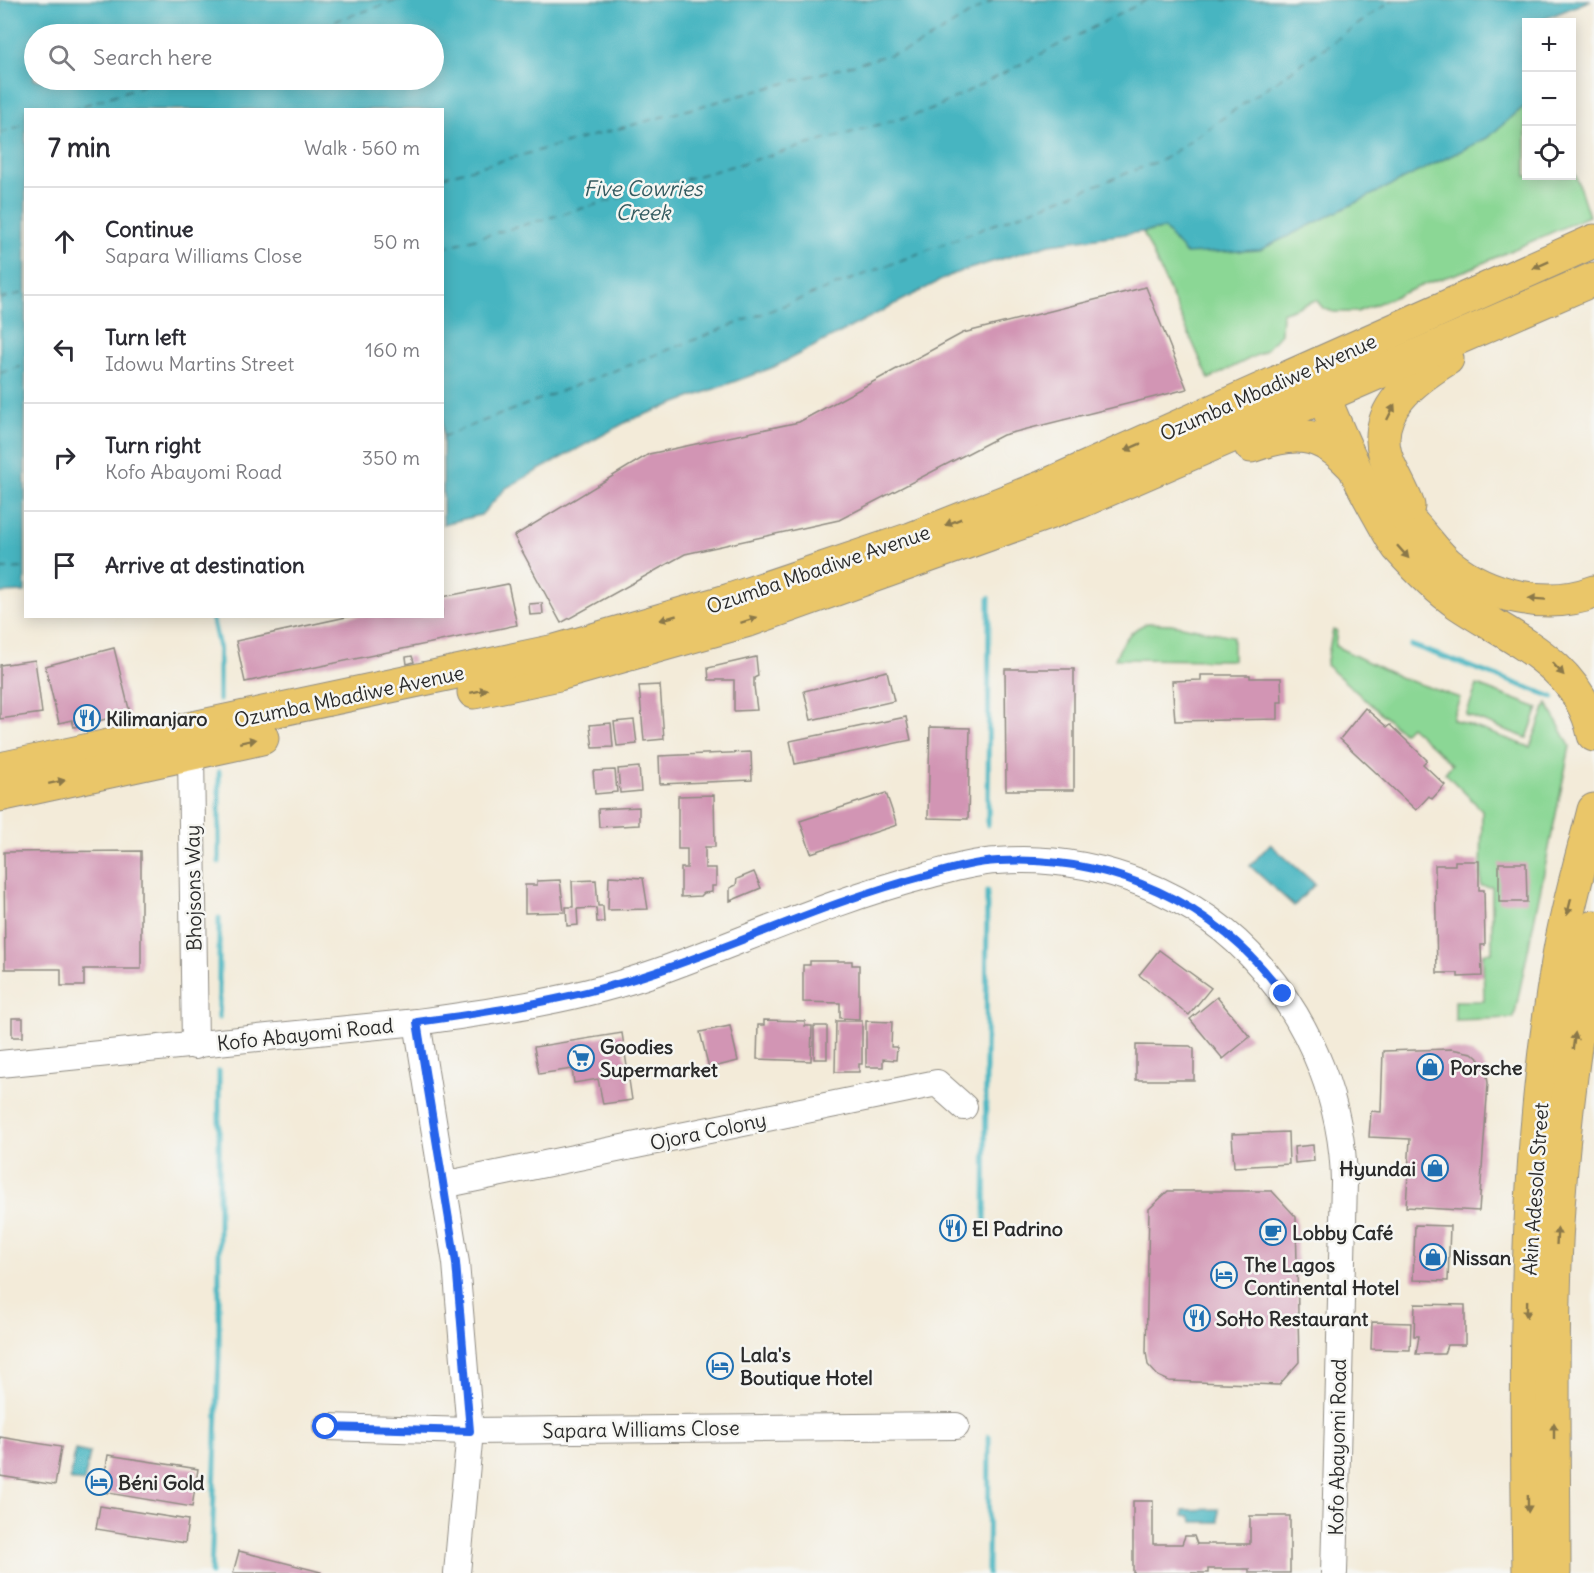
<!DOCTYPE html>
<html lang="en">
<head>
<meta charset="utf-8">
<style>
  :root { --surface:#fff; --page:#f2f2f3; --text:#2b2b33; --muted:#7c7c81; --line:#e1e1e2 }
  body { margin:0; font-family:Delius,sans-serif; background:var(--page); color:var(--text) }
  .controls { position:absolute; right:18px; top:18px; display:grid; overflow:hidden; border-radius:0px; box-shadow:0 3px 15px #0003 }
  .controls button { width:54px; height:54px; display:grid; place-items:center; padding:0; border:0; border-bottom:2px solid var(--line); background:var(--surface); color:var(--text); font:30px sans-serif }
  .stop { position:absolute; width:18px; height:18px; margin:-14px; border:4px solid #2563eb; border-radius:50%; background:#fff }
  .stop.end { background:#2563eb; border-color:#fff; box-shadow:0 2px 6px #0008 }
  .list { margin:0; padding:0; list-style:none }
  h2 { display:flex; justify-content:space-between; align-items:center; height:78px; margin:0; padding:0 24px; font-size:26px }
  h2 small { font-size:20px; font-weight:400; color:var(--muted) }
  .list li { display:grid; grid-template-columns:39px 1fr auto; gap:18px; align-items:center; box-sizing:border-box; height:108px; padding:0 24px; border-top:2px solid var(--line) }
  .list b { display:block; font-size:22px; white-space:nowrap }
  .list p { margin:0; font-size:20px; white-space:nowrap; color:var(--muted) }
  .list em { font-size:20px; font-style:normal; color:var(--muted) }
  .icon { flex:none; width:33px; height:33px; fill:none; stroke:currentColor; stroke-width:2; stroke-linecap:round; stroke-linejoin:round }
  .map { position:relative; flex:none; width:1594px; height:1573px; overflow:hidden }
  .search { position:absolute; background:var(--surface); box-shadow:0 3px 15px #0003; left:24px; top:24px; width:420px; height:66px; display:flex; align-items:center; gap:15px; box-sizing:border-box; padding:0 21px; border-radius:33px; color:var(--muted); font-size:22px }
  .panel { position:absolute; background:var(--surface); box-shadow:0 3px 15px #0003; left:24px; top:108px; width:420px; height:510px; border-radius:0px }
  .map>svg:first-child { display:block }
  .green { fill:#8bd795; stroke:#5b8160; stroke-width:1.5 }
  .water { fill:#46b5c1; stroke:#387076; stroke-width:1.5; fill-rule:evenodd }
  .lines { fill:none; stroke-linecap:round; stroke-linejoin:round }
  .stream { stroke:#46b5c1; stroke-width:5 }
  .ferry { stroke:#345b60; stroke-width:1.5; stroke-dasharray:8 6; stroke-linecap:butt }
  .building { fill:#d295b4 }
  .minor-casing { stroke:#8f8b82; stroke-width:28 }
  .major-casing { stroke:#8f8b82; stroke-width:35 }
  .highway-casing { stroke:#8f8b82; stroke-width:35 }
  .minor { stroke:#fff; stroke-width:26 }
  .major { stroke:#eac669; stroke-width:33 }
  .highway { stroke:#eac669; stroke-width:33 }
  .oneway { fill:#8a784a }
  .route { stroke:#2563eb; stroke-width:8 }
  .labels { text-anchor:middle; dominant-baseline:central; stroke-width:5; stroke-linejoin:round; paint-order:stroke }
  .street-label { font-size:20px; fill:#2b2b2b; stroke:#f6f6f2 }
  .poi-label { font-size:20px; font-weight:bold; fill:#2b2b2b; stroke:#f6f6f2; text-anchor:start }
  .water-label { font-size:21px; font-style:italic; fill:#345b60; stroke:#f6f6f2 }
</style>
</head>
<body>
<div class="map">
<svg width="1594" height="1573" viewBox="0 0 1594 1573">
  <rect width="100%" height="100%" fill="#f6f6f2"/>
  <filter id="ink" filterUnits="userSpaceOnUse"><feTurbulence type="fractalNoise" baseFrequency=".0167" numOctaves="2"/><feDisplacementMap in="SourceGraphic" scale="12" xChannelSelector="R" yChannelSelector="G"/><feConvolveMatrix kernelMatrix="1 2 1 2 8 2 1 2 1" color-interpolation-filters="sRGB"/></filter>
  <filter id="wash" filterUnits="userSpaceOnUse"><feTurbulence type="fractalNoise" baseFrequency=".008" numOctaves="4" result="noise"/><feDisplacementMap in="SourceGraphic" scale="24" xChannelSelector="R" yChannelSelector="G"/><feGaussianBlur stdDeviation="1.35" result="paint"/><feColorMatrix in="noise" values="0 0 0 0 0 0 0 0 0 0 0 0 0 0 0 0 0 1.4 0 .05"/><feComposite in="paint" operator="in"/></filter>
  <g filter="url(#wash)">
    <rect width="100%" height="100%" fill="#f3ebd9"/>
    <g class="green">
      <path d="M 1526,105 L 1526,176 L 1572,176 L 1572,164 L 1589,216 L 1467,270 L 1428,283 L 1357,312 L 1333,312 L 1323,308 L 1316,300 L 1282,313 L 1281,333 L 1265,351 L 1209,379 L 1143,232 L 1164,229 L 1486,138 Z"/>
      <path d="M 1147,623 L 1171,624 L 1233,636 L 1233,660 L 1115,659 C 1122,642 1129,631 1147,623 Z"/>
      <path d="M 1333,630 L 1337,630 L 1335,646 L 1399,677 L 1460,698 L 1452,719 L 1530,747 L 1547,703 L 1570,746 L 1514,1018 L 1455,1020 L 1455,1001 L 1484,1001 L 1483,953 L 1492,952 L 1492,887 L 1481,886 L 1482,810 L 1445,773 L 1452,764 L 1410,726 L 1403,733 L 1326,665 Z"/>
      <path d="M 1477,685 L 1538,708 L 1527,738 L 1466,715 Z"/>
    </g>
    <g class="water">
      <path d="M 0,0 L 1591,0 L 1537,22 L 1526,22 L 1524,28 L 1526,36 L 1526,105 L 1487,138 L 1260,250 L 1186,254 L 1164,229 L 1050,244 L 953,274 L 774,367 L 630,420 L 506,488 L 481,515 L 443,524 L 442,110 L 26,110 L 25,592 L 0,593 ZM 434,34 L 434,80 L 34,80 L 34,34 Z"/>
      <path d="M 1270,844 L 1315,884 L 1294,906 L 1250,866 Z"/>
      <path d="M 75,1450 L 90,1453 L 84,1482 L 70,1480 Z"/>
      <path d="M 1219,1509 L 1219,1522 L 1193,1522 L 1190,1517 L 1183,1516 L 1183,1510 Z"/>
    </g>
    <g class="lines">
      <g class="stream">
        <path d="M 212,616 L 219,648 L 219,700"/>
        <path d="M 1411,645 L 1553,697"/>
        <path d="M 219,772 L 219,862"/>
        <path d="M 988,825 L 989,598"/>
        <path d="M 219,918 L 219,1018"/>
        <path d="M 985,1234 L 987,891"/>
        <path d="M 211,1573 L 219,1357 L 219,1071"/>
        <path d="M 988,1573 L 989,1436"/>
      </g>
      <g class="ferry">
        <path d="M 295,34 L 399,0"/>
        <path d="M 70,110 L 160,80"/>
        <path d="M 0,133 L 26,124"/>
        <path d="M 442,177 L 914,48 L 993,0"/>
        <path d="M 442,248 L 931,110 L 1147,0"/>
        <path d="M 0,299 L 26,292"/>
        <path d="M 0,373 L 26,365"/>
        <path d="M 442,437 L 1164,159 L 1393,0"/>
        <path d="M 0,569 L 26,568"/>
      </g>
    </g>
    <g id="blocks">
      <g class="building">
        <path d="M 1146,287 L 1187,389 L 1003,435 L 839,520 L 685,554 L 561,623 L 514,536 L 649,454 L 799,422 L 963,333 Z"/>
        <path d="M 508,584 L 517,625 L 245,682 L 236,641 L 351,616 L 442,616 L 442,597 Z"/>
        <path d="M 542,603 L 543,614 L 530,615 L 529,604 Z"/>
        <path d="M 114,648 L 130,713 L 74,727 L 72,720 L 59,723 L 45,666 Z"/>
        <path d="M 412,656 L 414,662 L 407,664 L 406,657 Z"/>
        <path d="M 756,657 L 758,676 L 754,678 L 754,686 L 757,710 L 734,711 L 734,680 L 709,680 L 708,668 Z"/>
        <path d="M 35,660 L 42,713 L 0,719 L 0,665 Z"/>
        <path d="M 1005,669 L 1074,669 L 1074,790 L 1006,790 Z"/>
        <path d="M 887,671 L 894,701 L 811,720 L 804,691 Z"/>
        <path d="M 1201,675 L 1250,675 L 1250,678 L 1281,678 L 1282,702 L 1278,702 L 1278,719 L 1175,721 L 1172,681 L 1201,680 Z"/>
        <path d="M 660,685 L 664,739 L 644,741 L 639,686 Z"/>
        <path d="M 1365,708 L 1387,727 L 1390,725 L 1427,760 L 1423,764 L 1445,785 L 1432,799 L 1429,796 L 1416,810 L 1340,739 Z"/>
        <path d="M 906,717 L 911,740 L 795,764 L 790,741 Z"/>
        <path d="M 634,720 L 637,744 L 617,746 L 614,722 Z"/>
        <path d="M 611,723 L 613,747 L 593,748 L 590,725 Z"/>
        <path d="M 930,727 L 970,728 L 968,819 L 928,818 Z"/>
        <path d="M 751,752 L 752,780 L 660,784 L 659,756 Z"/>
        <path d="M 639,767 L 641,791 L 620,793 L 618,769 Z"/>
        <path d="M 615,770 L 617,792 L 595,794 L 593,771 Z"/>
        <path d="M 886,793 L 897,825 L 811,853 L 800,821 Z"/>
        <path d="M 714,795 L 715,847 L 705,847 L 705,868 L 716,868 L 716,886 L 712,886 L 712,892 L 704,893 L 701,896 L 681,897 L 681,868 L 687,868 L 687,849 L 678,849 L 678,796 Z"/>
        <path d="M 639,807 L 639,825 L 599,827 L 598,809 Z"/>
        <path d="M 141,851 L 141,969 L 84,969 L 84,986 L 61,986 L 61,969 L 5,969 L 4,852 Z"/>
        <path d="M 1455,861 L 1479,861 L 1479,890 L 1484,890 L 1485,945 L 1481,945 L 1482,976 L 1458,977 L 1458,973 L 1437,973 L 1435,865 L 1455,865 Z"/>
        <path d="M 1499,863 L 1526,863 L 1527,902 L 1499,902 Z"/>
        <path d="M 754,872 L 761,888 L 730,901 L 730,888 L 736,885 L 737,879 Z"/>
        <path d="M 609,876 L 643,878 L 648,909 L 608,910 Z"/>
        <path d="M 560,880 L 564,912 L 525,913 L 525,885 L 537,885 L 537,881 Z"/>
        <path d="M 596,880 L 598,906 L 603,906 L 604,922 L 597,922 L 596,908 L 577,909 L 578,925 L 567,926 L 566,907 L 573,907 L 572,881 Z"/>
        <path d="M 1159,950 L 1211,988 L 1189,1015 L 1139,975 Z"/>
        <path d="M 810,961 L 852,961 L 852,965 L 859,965 L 859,1019 L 840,1018 L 840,1003 L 803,1002 L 803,965 L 810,965 Z"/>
        <path d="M 1217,997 L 1250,1037 L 1223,1059 L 1190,1019 Z"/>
        <rect x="12" y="1018" width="11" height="19"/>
        <path d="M 764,1020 L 805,1021 L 805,1026 L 812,1026 L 811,1061 L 757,1059 L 758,1025 L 764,1025 Z"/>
        <path d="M 836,1021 L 862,1021 L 862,1064 L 859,1064 L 859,1072 L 835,1072 Z"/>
        <path d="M 866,1021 L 892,1022 L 891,1047 L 897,1047 L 896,1060 L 883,1059 L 883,1067 L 866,1067 Z"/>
        <path d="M 730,1026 L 738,1061 L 709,1068 L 700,1032 Z"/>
        <rect x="814" y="1026" width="13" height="33"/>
        <path d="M 622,1033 L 632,1100 L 603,1104 L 598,1079 L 574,1083 L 572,1069 L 539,1074 L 534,1047 Z"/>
        <path d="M 1136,1045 L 1190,1046 L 1194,1049 L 1194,1080 L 1136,1080 Z"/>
        <path d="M 1451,1049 L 1472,1053 L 1481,1061 L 1486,1070 L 1488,1083 L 1479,1211 L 1406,1207 L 1410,1139 L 1369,1137 L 1371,1111 L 1381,1112 L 1383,1051 Z"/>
        <path d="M 1288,1132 L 1289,1164 L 1234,1167 L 1232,1134 Z"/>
        <path d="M 1313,1145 L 1314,1161 L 1295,1163 L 1294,1147 Z"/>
        <path d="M 1168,1191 L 1272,1191 L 1296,1217 L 1299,1362 L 1279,1385 L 1169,1381 L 1158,1376 L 1148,1365 L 1146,1352 L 1149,1209 Z"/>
        <path d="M 1415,1225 L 1450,1226 L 1448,1281 L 1413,1280 Z"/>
        <path d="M 1415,1304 L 1465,1305 L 1465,1345 L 1447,1345 L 1444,1354 L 1416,1354 L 1419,1336 L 1414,1336 Z"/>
        <path d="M 1372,1322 L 1411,1323 L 1410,1350 L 1371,1349 Z"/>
        <path d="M 0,1437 L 61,1447 L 55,1485 L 0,1476 Z"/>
        <path d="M 108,1455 L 198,1469 L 192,1507 L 102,1492 Z"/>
        <path d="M 1133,1501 L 1153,1501 L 1153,1544 L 1182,1544 L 1185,1536 L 1194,1536 L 1197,1544 L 1250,1544 L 1250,1516 L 1290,1516 L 1290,1573 L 1249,1573 L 1249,1569 L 1208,1569 L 1208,1573 L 1133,1573 Z"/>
        <path d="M 100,1506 L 188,1520 L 185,1543 L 96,1529 Z"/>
        <path d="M 239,1551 L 321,1572 L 321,1573 L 233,1573 Z"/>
      </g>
    </g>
  </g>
  <g filter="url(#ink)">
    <use href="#blocks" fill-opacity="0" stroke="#8f8b82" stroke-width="1.5"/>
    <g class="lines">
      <defs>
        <g id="minor">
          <path d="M 188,738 L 191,753 L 195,1046"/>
          <path d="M 417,1022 L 456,1263 L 470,1431 L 457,1573"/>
          <path d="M 0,1064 L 417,1022 C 497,1011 580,999 657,972 C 746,940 833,900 925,876 C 948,870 973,862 997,861 C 1095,853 1199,893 1262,968 C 1312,1027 1343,1105 1344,1182 L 1334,1573"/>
          <path d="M 443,1185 L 937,1083 L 964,1107"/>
          <path d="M 326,1427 L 470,1431 L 956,1426"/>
        </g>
        <g id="major">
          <path d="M 1529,1573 C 1526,1367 1523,1160 1559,956 C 1567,907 1582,858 1594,810"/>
          <path d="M 1554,1573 C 1554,1470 1551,1367 1555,1265 C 1559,1151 1574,1039 1594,927"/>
        </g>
        <g id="highway">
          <path d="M 1316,379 C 1335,424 1353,469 1377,511 C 1384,523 1390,536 1398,547 C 1416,567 1436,588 1458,603 C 1513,640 1579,663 1594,735"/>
          <path d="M 1251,446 C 1293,431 1319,430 1351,464"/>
          <path d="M 1384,486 C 1392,503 1403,514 1415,527 C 1426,539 1436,554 1449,565 C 1488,596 1547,610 1594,592"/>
          <path d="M 1408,506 C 1402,488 1390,472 1385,454 C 1373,409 1415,379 1447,359"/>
          <path d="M 474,692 L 559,674 L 749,620 L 1079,502 L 1594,279"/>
          <path d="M 0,769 L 555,651 L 730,600 L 911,539 L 1043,487 L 1594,241"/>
          <path d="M 0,795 L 262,738"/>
        </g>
      </defs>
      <use href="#minor" class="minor-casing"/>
      <use href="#major" class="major-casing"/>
      <use href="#highway" class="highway-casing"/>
      <use href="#minor" class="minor"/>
      <use href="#major" class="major"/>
      <use href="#highway" class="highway"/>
    </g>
    <defs><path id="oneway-solid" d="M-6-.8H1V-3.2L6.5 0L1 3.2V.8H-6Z" transform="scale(1.5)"/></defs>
    <g class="oneway">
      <use href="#oneway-solid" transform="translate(1541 265) rotate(156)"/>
      <use href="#oneway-solid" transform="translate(1391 412) rotate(-64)"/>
      <use href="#oneway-solid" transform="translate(1133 447) rotate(156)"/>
      <use href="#oneway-solid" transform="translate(953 522) rotate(158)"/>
      <use href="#oneway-solid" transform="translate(1403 552) rotate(48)"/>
      <use href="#oneway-solid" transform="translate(1537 599) rotate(-176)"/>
      <use href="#oneway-solid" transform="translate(668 618) rotate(164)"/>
      <use href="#oneway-solid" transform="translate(749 620) rotate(-18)"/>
      <use href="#oneway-solid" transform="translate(1558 669) rotate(47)"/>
      <use href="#oneway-solid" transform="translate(479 691) rotate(-12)"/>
      <use href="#oneway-solid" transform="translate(248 741) rotate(-12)"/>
      <use href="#oneway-solid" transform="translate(57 782) rotate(-12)"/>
      <use href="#oneway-solid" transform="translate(1569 907) rotate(104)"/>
      <use href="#oneway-solid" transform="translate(1574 1041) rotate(-82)"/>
      <use href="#oneway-solid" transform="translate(1557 1236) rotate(-87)"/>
      <use href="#oneway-solid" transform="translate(1527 1309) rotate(91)"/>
      <use href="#oneway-solid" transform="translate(1554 1431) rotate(-90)"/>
      <use href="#oneway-solid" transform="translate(1528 1504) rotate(89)"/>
    </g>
  </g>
  <g class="lines" filter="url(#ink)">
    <path class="route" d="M 326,1427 L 470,1431 L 456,1263 L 417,1022 C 497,1011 579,998 656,972 C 746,941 833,900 925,876 C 948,870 974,862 998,861 C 1111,855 1217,903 1283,994"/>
  </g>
  <defs>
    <symbol id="restaurant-ring" viewBox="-11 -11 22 22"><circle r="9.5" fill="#f6f6f2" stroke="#1f6fb2" stroke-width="1.5"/><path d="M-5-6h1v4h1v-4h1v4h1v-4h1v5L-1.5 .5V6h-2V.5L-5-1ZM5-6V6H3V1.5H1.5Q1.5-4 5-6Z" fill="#1f6fb2"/></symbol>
    <symbol id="supermarket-ring" viewBox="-11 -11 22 22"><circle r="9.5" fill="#f6f6f2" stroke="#1f6fb2" stroke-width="1.5"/><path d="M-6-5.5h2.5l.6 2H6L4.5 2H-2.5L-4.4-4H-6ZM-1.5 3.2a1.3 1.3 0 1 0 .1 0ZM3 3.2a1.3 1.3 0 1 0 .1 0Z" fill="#1f6fb2"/></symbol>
    <symbol id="shop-ring" viewBox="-11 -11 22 22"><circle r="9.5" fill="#f6f6f2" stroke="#1f6fb2" stroke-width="1.5"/><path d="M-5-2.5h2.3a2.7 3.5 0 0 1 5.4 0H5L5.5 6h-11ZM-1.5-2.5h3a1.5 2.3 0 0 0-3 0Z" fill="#1f6fb2"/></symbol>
    <symbol id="cafe-ring" viewBox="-11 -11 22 22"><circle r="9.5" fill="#f6f6f2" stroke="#1f6fb2" stroke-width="1.5"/><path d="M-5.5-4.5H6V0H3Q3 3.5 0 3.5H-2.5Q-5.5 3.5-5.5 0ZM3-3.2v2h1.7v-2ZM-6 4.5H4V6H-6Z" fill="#1f6fb2"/></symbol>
    <symbol id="hotel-ring" viewBox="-11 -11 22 22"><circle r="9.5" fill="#f6f6f2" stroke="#1f6fb2" stroke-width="1.5"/><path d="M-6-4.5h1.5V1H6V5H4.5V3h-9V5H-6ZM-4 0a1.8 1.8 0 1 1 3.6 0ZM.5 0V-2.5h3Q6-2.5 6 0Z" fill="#1f6fb2"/></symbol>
  </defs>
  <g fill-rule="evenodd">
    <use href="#restaurant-ring" x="72" y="703" width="30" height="30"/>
    <use href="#supermarket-ring" x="566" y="1043" width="30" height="30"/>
    <use href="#shop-ring" x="1415" y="1052" width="30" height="30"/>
    <use href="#shop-ring" x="1420" y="1153" width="30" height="30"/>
    <use href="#restaurant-ring" x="938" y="1213" width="30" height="30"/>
    <use href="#cafe-ring" x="1258" y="1217" width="30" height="30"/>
    <use href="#shop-ring" x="1418" y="1242" width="30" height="30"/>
    <use href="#hotel-ring" x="1209" y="1260" width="30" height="30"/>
    <use href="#restaurant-ring" x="1182" y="1303" width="30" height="30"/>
    <use href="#hotel-ring" x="705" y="1351" width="30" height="30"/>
    <use href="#hotel-ring" x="84" y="1467" width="30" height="30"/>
  </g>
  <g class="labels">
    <g class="street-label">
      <text transform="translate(1268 387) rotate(-24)">Ozumba Mbadiwe Avenue</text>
      <text transform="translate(818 569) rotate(-19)">Ozumba Mbadiwe Avenue</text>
      <text transform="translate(349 696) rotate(-12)">Ozumba Mbadiwe Avenue</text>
      <text transform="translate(193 888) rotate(-91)">Bhojsons Way</text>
      <text transform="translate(305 1034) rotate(-6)">Kofo Abayomi Road</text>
      <text transform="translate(708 1131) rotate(-12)">Ojora Colony</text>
      <text transform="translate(1535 1189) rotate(-86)">Akin Adesola Street</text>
      <text transform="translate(641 1429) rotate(-1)">Sapara Williams Close</text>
      <text transform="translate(1337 1447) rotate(-89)">Kofo Abayomi Road</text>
    </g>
    <g class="poi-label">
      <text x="106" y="718">Kilimanjaro</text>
      <text x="600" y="1046">Goodies<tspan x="600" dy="23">Supermarket</tspan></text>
      <text x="1450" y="1067">Porsche</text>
      <text x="1416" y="1168" text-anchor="end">Hyundai</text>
      <text x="972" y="1228">El Padrino</text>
      <text x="1292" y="1232">Lobby Café</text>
      <text x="1452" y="1257">Nissan</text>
      <text x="1244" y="1264">The Lagos<tspan x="1244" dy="23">Continental Hotel</tspan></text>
      <text x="1216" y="1318">SoHo Restaurant</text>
      <text x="740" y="1354">Lala's<tspan x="740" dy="23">Boutique Hotel</tspan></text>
      <text x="118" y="1482">Béni Gold</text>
    </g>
    <g class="water-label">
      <text x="643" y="188">Five Cowries<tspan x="643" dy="24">Creek</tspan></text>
    </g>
  </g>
</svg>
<div class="controls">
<button>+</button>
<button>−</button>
<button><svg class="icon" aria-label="locate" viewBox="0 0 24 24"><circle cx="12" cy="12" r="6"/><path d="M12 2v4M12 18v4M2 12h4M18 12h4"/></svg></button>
</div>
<div class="stop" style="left:326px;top:1427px"></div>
<div class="stop end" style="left:1283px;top:994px"></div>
<div class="search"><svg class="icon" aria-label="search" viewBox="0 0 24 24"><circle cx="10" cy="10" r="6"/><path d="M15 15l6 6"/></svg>Search here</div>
<section class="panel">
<h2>7 min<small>Walk · 560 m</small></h2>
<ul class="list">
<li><svg class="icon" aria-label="ahead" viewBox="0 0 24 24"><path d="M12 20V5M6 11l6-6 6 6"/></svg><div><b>Continue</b><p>Sapara Williams Close</p></div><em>50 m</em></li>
<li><svg class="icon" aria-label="left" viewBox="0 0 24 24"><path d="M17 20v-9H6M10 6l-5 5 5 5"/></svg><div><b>Turn left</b><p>Idowu Martins Street</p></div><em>160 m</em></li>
<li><svg class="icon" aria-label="right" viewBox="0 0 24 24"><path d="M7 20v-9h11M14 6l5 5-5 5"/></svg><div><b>Turn right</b><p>Kofo Abayomi Road</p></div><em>350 m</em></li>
<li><svg class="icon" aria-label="arrive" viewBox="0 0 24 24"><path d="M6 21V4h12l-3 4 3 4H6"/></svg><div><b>Arrive at destination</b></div></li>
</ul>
</section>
</div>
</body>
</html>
